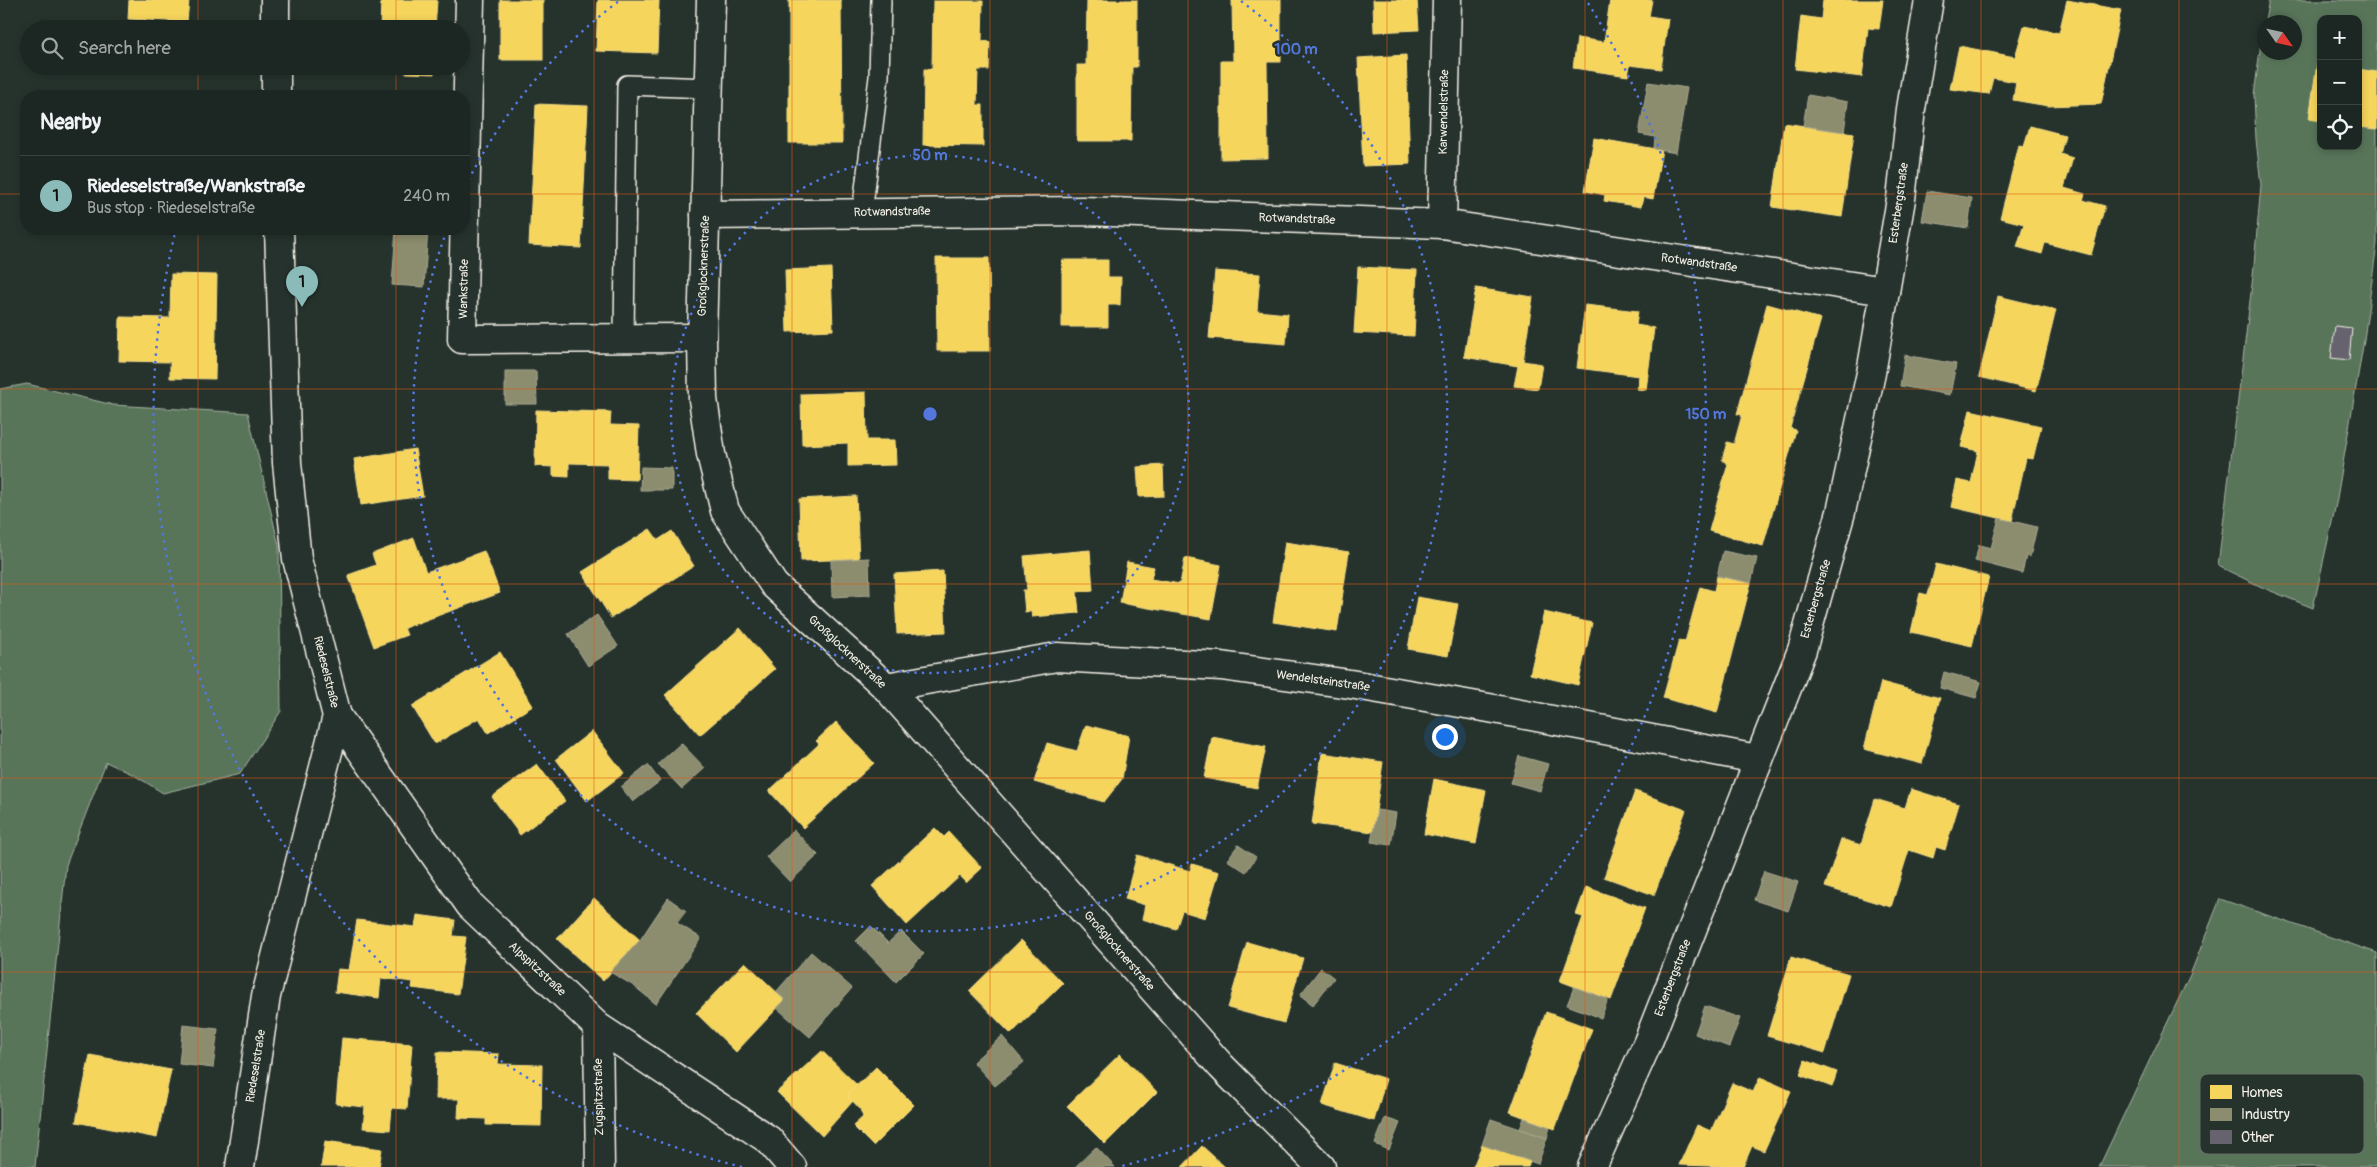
<!DOCTYPE html>
<html lang="en">
<head>
<meta charset="utf-8">
<style>
  :root { --surface:#1c2622; --page:#29322f; --text:#f1f3f6; --muted:#a0a5a5; --line:#3a4340; --accent:#8bbbb9 }
  body { margin:0; font-family:Pangolin,sans-serif; background:var(--page); color:var(--text) }
  .controls { position:absolute; right:15px; top:15px; display:grid; overflow:hidden; border-radius:10px; box-shadow:0 2px 8px #0003 }
  .controls button { width:45px; height:45px; display:grid; place-items:center; padding:0; border:0; border-bottom:1px solid var(--line); background:var(--surface); color:var(--text); font:25px sans-serif }
  .compass { position:absolute; left:2257px; top:15px; width:45px; height:45px; border-radius:50%; background:var(--surface); box-shadow:0 2px 8px #0003; rotate:124deg }
  .you { position:absolute; left:1444px; top:736px; width:18px; height:18px; margin:-12px; border:4px solid #fff; border-radius:50%; background:#1a73e8; box-shadow:0 0 0 8px #1a73e833 }
  .badge { display:grid; place-items:center; width:32px; height:32px; border-radius:50%; background:var(--accent); color:#111; font-size:16px; font-weight:700 }
  .pin { position:absolute; translate:-50% -41px; filter:drop-shadow(0 1px 2px #0008) }
  .pin::after { content:''; position:absolute; top:26px; width:18px; height:15px; background:inherit; clip-path:polygon(0 0,100% 0,50% 100%) }
  .list { margin:0; padding:0; list-style:none }
  h2 { display:flex; justify-content:space-between; align-items:center; height:65px; margin:0; padding:0 20px; font-size:21px }
  h2 small { font-size:16px; font-weight:400; color:var(--muted) }
  .list li { display:grid; grid-template-columns:32px 1fr auto; gap:15px; align-items:center; box-sizing:border-box; height:80px; padding:0 20px; border-top:1px solid var(--line) }
  .list b { display:block; font-size:19px; white-space:nowrap }
  .list p { margin:0; font-size:16px; white-space:nowrap; color:var(--muted) }
  .list em { font-size:16px; font-style:normal; color:var(--muted) }
  .icon { flex:none; width:28px; height:28px; fill:none; stroke:currentColor; stroke-width:2; stroke-linecap:round; stroke-linejoin:round }
  .map { position:relative; flex:none; width:2377px; height:1167px; overflow:hidden }
  .search { position:absolute; background:var(--surface); box-shadow:0 2px 8px #0003; left:20px; top:20px; width:450px; height:55px; display:flex; align-items:center; gap:12px; box-sizing:border-box; padding:0 18px; border-radius:28px; color:var(--muted); font-size:19px }
  .panel { position:absolute; background:var(--surface); box-shadow:0 2px 8px #0003; left:20px; top:90px; width:450px; height:145px; border-radius:20px }
  .map>svg:first-child { display:block }
  .green { fill:#58745a; stroke:#a6b2a1; fill-rule:evenodd }
  .homes { fill:#f6d55c; stroke:#f5dd86 }
  .industry { fill:#8c8c6e; stroke:#abaa93 }
  .building { fill:#66636e; stroke:#f4f1e8 }
  .lines { fill:none; stroke-linecap:round; stroke-linejoin:round }
  .lane-casing { stroke:#f4f1e8; stroke-width:22 }
  .street-casing { stroke:#f4f1e8; stroke-width:31 }
  .secondary-casing { stroke:#f4f1e8; stroke-width:31 }
  .lane { stroke:#26332d; stroke-width:19 }
  .street { stroke:#26332d; stroke-width:28 }
  .secondary { stroke:#26332d; stroke-width:28 }
  .grid { fill:none; stroke:#e8590c; stroke-width:1; stroke-opacity:0.55 }
  .ring { fill:none; stroke:#5377dc; stroke-width:2.5; stroke-dasharray:2.5 5 }
  .labels { text-anchor:middle; dominant-baseline:central; stroke-width:5; stroke-linejoin:round; paint-order:stroke }
  .street-label { font-size:12px; fill:#f4f1e8; stroke:#26332d }
  .key { fill:#26332d; stroke:#646c65; stroke-width:1 }
  .key-label { font-size:14px; fill:#f4f1e8 }
  .centre { fill:#5377dc; stroke:#26332d; stroke-width:2.5 }
  .ring-label { font-size:15px; text-anchor:middle; font-weight:bold; fill:#5377dc; stroke:#26332d; stroke-width:5; stroke-linejoin:round; paint-order:stroke }
</style>
</head>
<body>
<div class="map">
<svg width="2377" height="1167" viewBox="0 0 2377 1167">
  <rect width="100%" height="100%" fill="#26332d"/>
  <filter id="ink" filterUnits="userSpaceOnUse"><feTurbulence type="fractalNoise" baseFrequency=".02" numOctaves="2"/><feDisplacementMap in="SourceGraphic" scale="10" xChannelSelector="R" yChannelSelector="G"/><feConvolveMatrix kernelMatrix="1 2 1 2 8 2 1 2 1" color-interpolation-filters="sRGB"/></filter>
  <g filter="url(#ink)">
    <g class="green">
      <path d="M 2269,0 L 2377,0 L 2377,243 L 2364,340 L 2336,504 L 2313,608 L 2266,589 L 2218,566 L 2253,276 L 2261,185 L 2256,139 L 2254,95 L 2262,35 ZM 2321,19 L 2358,19 L 2358,146 L 2321,146 ZM 2264,22 L 2294,22 L 2294,52 L 2264,52 Z"/>
      <path d="M 27,384 L 113,405 L 248,413 L 279,546 L 281,711 L 240,774 L 163,793 L 134,775 L 106,762 L 66,865 L 35,1167 L 0,1167 L 0,389 Z"/>
      <path d="M 2220,899 L 2377,953 L 2377,1167 L 2099,1167 L 2190,975 Z"/>
    </g>
    <g class="homes">
      <path d="M 129,0 L 189,0 L 187,22 L 128,19 Z"/>
      <path d="M 381,0 L 437,0 L 435,29 L 380,29 Z"/>
      <rect x="500" y="0" width="43" height="60"/>
      <path d="M 598,0 L 659,0 L 657,53 L 596,51 Z"/>
      <path d="M 789,0 L 841,0 L 842,143 L 789,143 Z"/>
      <path d="M 1087,0 L 1137,0 L 1137,67 L 1132,67 L 1131,141 L 1077,141 L 1077,65 L 1086,65 Z"/>
      <path d="M 1232,0 L 1281,0 L 1281,62 L 1267,62 L 1268,158 L 1221,159 L 1221,61 L 1233,61 Z"/>
      <path d="M 1373,0 L 1417,0 L 1419,30 L 1374,32 Z"/>
      <path d="M 1610,0 L 1652,0 L 1649,16 L 1668,19 L 1661,69 L 1630,65 L 1628,76 L 1573,68 L 1577,38 L 1604,42 Z"/>
      <path d="M 1823,0 L 1883,0 L 1879,29 L 1868,28 L 1862,77 L 1795,69 L 1801,16 L 1821,19 Z"/>
      <path d="M 2067,0 L 2121,10 L 2101,104 L 2048,106 L 2013,100 L 2016,82 L 1993,78 L 1989,94 L 1950,89 L 1959,46 L 2015,57 L 2024,26 L 2059,33 Z"/>
      <path d="M 933,1 L 983,1 L 982,41 L 990,42 L 989,70 L 978,70 L 977,105 L 983,105 L 983,146 L 923,145 L 924,69 L 932,69 Z"/>
      <path d="M 1406,55 L 1410,164 L 1363,166 L 1358,58 Z"/>
      <path d="M 2317,63 L 2321,64 L 2321,121 L 2309,119 Z"/>
      <path d="M 405,66 L 434,66 L 434,74 L 405,73 Z"/>
      <path d="M 2358,69 L 2377,72 L 2377,129 L 2358,127 Z"/>
      <path d="M 536,104 L 588,106 L 581,248 L 529,245 Z"/>
      <path d="M 1784,123 L 1854,133 L 1842,217 L 1772,207 Z"/>
      <path d="M 2030,126 L 2065,135 L 2060,154 L 2073,158 L 2064,188 L 2085,194 L 2083,200 L 2105,206 L 2091,255 L 2045,243 L 2042,254 L 2017,247 L 2024,224 L 2000,218 L 2019,145 L 2024,146 Z"/>
      <path d="M 1594,138 L 1662,150 L 1653,199 L 1643,197 L 1641,207 L 1604,201 L 1605,195 L 1585,191 Z"/>
      <path d="M 936,258 L 989,258 L 990,351 L 937,351 Z"/>
      <path d="M 1062,260 L 1108,260 L 1108,277 L 1121,277 L 1120,305 L 1108,305 L 1108,327 L 1062,327 Z"/>
      <path d="M 1358,267 L 1417,270 L 1414,336 L 1354,333 Z"/>
      <path d="M 831,268 L 833,330 L 787,332 L 785,270 Z"/>
      <path d="M 1215,271 L 1260,274 L 1257,311 L 1288,314 L 1286,344 L 1209,338 Z"/>
      <path d="M 171,274 L 217,275 L 215,379 L 170,378 L 170,362 L 119,361 L 120,317 L 170,318 Z"/>
      <path d="M 1476,288 L 1533,297 L 1523,361 L 1542,364 L 1538,389 L 1514,386 L 1518,366 L 1464,357 Z"/>
      <path d="M 1998,296 L 2056,310 L 2036,391 L 1979,377 Z"/>
      <path d="M 1767,304 L 1821,319 L 1790,428 L 1796,430 L 1763,546 L 1709,531 L 1728,464 L 1722,460 L 1727,442 L 1734,444 L 1742,415 L 1737,414 Z"/>
      <path d="M 1585,305 L 1638,311 L 1636,325 L 1654,328 L 1646,390 L 1637,389 L 1639,376 L 1577,368 Z"/>
      <path d="M 866,392 L 867,440 L 895,440 L 896,465 L 848,466 L 848,443 L 802,445 L 801,394 Z"/>
      <path d="M 536,410 L 611,412 L 610,425 L 639,426 L 637,480 L 608,479 L 608,464 L 569,463 L 569,477 L 553,476 L 553,467 L 535,466 Z"/>
      <path d="M 1970,410 L 2041,426 L 2033,459 L 2026,458 L 2012,521 L 1951,507 L 1957,480 L 1971,483 L 1978,451 L 1961,447 Z"/>
      <path d="M 415,449 L 423,496 L 361,505 L 354,459 Z"/>
      <path d="M 1163,465 L 1164,496 L 1139,497 L 1137,467 Z"/>
      <path d="M 856,496 L 859,559 L 801,561 L 799,499 Z"/>
      <path d="M 650,529 L 658,540 L 672,531 L 694,566 L 611,618 L 582,572 Z"/>
      <path d="M 414,538 L 426,572 L 484,551 L 500,593 L 404,628 L 407,635 L 374,647 L 348,575 L 376,565 L 372,554 Z"/>
      <path d="M 1285,542 L 1349,552 L 1337,632 L 1273,622 Z"/>
      <path d="M 1090,550 L 1093,590 L 1077,592 L 1079,613 L 1032,617 L 1031,611 L 1025,612 L 1023,590 L 1027,590 L 1024,556 Z"/>
      <path d="M 1185,558 L 1221,565 L 1211,619 L 1120,603 L 1127,562 L 1154,567 L 1151,579 L 1180,584 Z"/>
      <path d="M 1936,564 L 1989,577 L 1972,646 L 1911,632 L 1920,593 L 1928,595 Z"/>
      <path d="M 943,571 L 946,632 L 897,634 L 894,574 Z"/>
      <path d="M 1717,576 L 1751,583 L 1717,713 L 1663,698 L 1679,640 L 1685,642 L 1700,587 L 1714,591 Z"/>
      <path d="M 1417,597 L 1458,604 L 1448,656 L 1408,649 Z"/>
      <path d="M 1544,612 L 1592,623 L 1578,685 L 1530,674 Z"/>
      <path d="M 740,628 L 775,669 L 700,735 L 665,695 Z"/>
      <path d="M 500,652 L 533,706 L 488,733 L 479,718 L 435,744 L 412,706 Z"/>
      <path d="M 1881,682 L 1940,698 L 1922,764 L 1864,749 Z"/>
      <path d="M 836,722 L 874,763 L 803,828 L 769,791 L 819,744 L 816,741 Z"/>
      <path d="M 1086,725 L 1129,736 L 1122,779 L 1104,802 L 1034,782 L 1047,743 L 1077,751 Z"/>
      <path d="M 592,731 L 624,773 L 587,801 L 556,759 Z"/>
      <path d="M 1212,737 L 1266,747 L 1257,788 L 1204,778 Z"/>
      <path d="M 1322,753 L 1383,762 L 1373,832 L 1312,824 Z"/>
      <path d="M 537,764 L 565,801 L 520,835 L 492,797 Z"/>
      <path d="M 1434,779 L 1486,790 L 1476,844 L 1424,834 Z"/>
      <path d="M 1911,789 L 1959,804 L 1945,850 L 1936,847 L 1933,858 L 1909,850 L 1891,907 L 1825,887 L 1841,839 L 1861,845 L 1875,799 L 1905,808 Z"/>
      <path d="M 1635,791 L 1686,810 L 1654,895 L 1604,877 Z"/>
      <path d="M 935,828 L 944,837 L 949,832 L 982,868 L 966,883 L 960,876 L 907,925 L 872,886 Z"/>
      <path d="M 1137,855 L 1190,871 L 1192,864 L 1219,872 L 1205,918 L 1182,911 L 1176,929 L 1142,919 L 1145,905 L 1125,899 Z"/>
      <path d="M 1586,887 L 1645,908 L 1611,1000 L 1560,981 L 1583,917 L 1576,915 Z"/>
      <path d="M 594,898 L 640,940 L 603,981 L 557,939 Z"/>
      <path d="M 417,915 L 455,920 L 453,936 L 466,937 L 458,994 L 412,988 L 413,982 L 381,978 L 379,998 L 335,992 L 338,969 L 349,970 L 357,920 L 415,927 Z"/>
      <path d="M 1021,940 L 1063,983 L 1011,1034 L 969,991 Z"/>
      <path d="M 1247,942 L 1303,958 L 1284,1023 L 1228,1008 Z"/>
      <path d="M 1791,957 L 1849,974 L 1825,1053 L 1767,1036 Z"/>
      <path d="M 745,962 L 785,1000 L 736,1052 L 696,1013 Z"/>
      <path d="M 1546,1012 L 1592,1029 L 1555,1129 L 1510,1112 Z"/>
      <path d="M 342,1038 L 412,1044 L 407,1109 L 392,1108 L 390,1130 L 363,1128 L 365,1107 L 336,1104 Z"/>
      <path d="M 822,1051 L 857,1085 L 847,1095 L 853,1101 L 822,1136 L 777,1092 Z"/>
      <path d="M 437,1052 L 499,1054 L 498,1064 L 542,1065 L 541,1126 L 486,1125 L 486,1119 L 458,1118 L 459,1099 L 436,1099 Z"/>
      <path d="M 1120,1054 L 1157,1092 L 1105,1144 L 1067,1106 Z"/>
      <path d="M 90,1055 L 171,1070 L 157,1138 L 76,1122 Z"/>
      <path d="M 1805,1060 L 1837,1072 L 1832,1087 L 1800,1075 Z"/>
      <path d="M 1335,1063 L 1386,1079 L 1374,1121 L 1322,1105 Z"/>
      <path d="M 876,1067 L 914,1105 L 873,1146 L 853,1126 L 863,1117 L 860,1109 L 847,1095 Z"/>
      <path d="M 1760,1077 L 1791,1091 L 1764,1151 L 1752,1146 L 1743,1167 L 1679,1165 L 1697,1125 L 1711,1131 L 1732,1083 L 1753,1092 Z"/>
      <path d="M 325,1141 L 382,1149 L 379,1167 L 321,1167 Z"/>
      <path d="M 1482,1145 L 1530,1161 L 1528,1167 L 1473,1167 Z"/>
      <path d="M 1202,1146 L 1225,1167 L 1182,1167 Z"/>
    </g>
    <g class="industry">
      <path d="M 1648,82 L 1687,88 L 1676,153 L 1654,149 L 1655,137 L 1639,134 Z"/>
      <path d="M 1808,95 L 1848,102 L 1844,132 L 1803,126 Z"/>
      <path d="M 1927,191 L 1972,198 L 1968,228 L 1922,221 Z"/>
      <path d="M 396,229 L 428,229 L 424,287 L 392,285 Z"/>
      <path d="M 1905,355 L 1956,364 L 1950,395 L 1900,386 Z"/>
      <path d="M 505,371 L 536,371 L 537,404 L 505,404 Z"/>
      <path d="M 641,467 L 672,468 L 672,490 L 640,490 Z"/>
      <path d="M 1999,518 L 2037,527 L 2030,557 L 2026,556 L 2022,573 L 1975,561 L 1979,545 L 1991,548 Z"/>
      <path d="M 1723,551 L 1757,558 L 1751,583 L 1717,576 Z"/>
      <path d="M 869,558 L 870,595 L 832,597 L 831,560 Z"/>
      <path d="M 597,615 L 618,646 L 588,666 L 568,634 Z"/>
      <path d="M 1944,672 L 1981,682 L 1976,698 L 1940,688 Z"/>
      <path d="M 681,743 L 705,768 L 682,789 L 658,764 Z"/>
      <path d="M 1519,756 L 1548,764 L 1540,791 L 1511,783 Z"/>
      <path d="M 648,765 L 660,781 L 633,802 L 621,787 Z"/>
      <path d="M 1377,810 L 1396,813 L 1391,845 L 1371,842 Z"/>
      <path d="M 794,830 L 818,855 L 790,882 L 766,857 Z"/>
      <path d="M 1238,845 L 1256,857 L 1246,872 L 1227,860 Z"/>
      <path d="M 1764,871 L 1798,882 L 1788,911 L 1754,900 Z"/>
      <path d="M 668,898 L 686,911 L 677,923 L 701,938 L 656,1004 L 634,986 L 610,972 L 640,940 Z"/>
      <path d="M 871,926 L 888,943 L 901,931 L 924,954 L 896,982 L 856,941 Z"/>
      <path d="M 811,952 L 852,988 L 810,1037 L 777,1008 L 785,1000 L 776,992 Z"/>
      <path d="M 1321,968 L 1334,978 L 1313,1005 L 1300,995 Z"/>
      <path d="M 1574,987 L 1608,999 L 1601,1018 L 1567,1005 Z"/>
      <path d="M 1705,1006 L 1740,1018 L 1729,1047 L 1695,1034 Z"/>
      <path d="M 183,1025 L 218,1029 L 213,1068 L 179,1064 Z"/>
      <path d="M 1002,1036 L 1024,1062 L 995,1086 L 973,1062 Z"/>
      <path d="M 1385,1118 L 1400,1123 L 1389,1150 L 1375,1144 Z"/>
      <path d="M 1524,1118 L 1550,1127 L 1547,1138 L 1520,1129 Z"/>
      <path d="M 1491,1119 L 1547,1138 L 1538,1164 L 1482,1145 Z"/>
      <path d="M 1096,1147 L 1115,1167 L 1075,1167 Z"/>
    </g>
    <path class="building" d="M 2335,326 L 2352,328 L 2349,360 L 2331,358 Z"/>
    <g class="lines">
      <defs>
        <g id="lane">
          <path d="M 862,213 L 879,77 L 881,0"/>
          <path d="M 624,338 L 627,85 L 709,88"/>
        </g>
        <g id="street">
          <path d="M 470,0 L 462,339 L 702,338"/>
          <path d="M 711,0 L 702,338 L 703,399 L 711,454 L 725,511 L 774,585 L 886,687 L 1221,1066 L 1321,1167"/>
          <path d="M 705,215 L 1083,211 L 1442,224 L 1885,291"/>
          <path d="M 1442,224 L 1447,0"/>
          <path d="M 886,687 L 1057,657 L 1221,666 L 1350,684 L 1489,708 L 1757,759"/>
          <path d="M 337,716 L 470,905 L 598,1027 L 769,1140 L 792,1167"/>
          <path d="M 598,1027 L 600,1167"/>
          <path d="M 1592,1167 L 1648,1042 L 1802,650 L 1841,512 L 1871,373 L 1901,199 L 1911,109 L 1929,0"/>
        </g>
        <g id="secondary">
          <path d="M 275,0 L 275,29"/>
          <path d="M 276,66 L 276,96"/>
          <path d="M 240,1167 L 266,996 L 337,716 L 297,559 L 287,463 L 279,229"/>
        </g>
      </defs>
      <use href="#lane" class="lane-casing"/>
      <use href="#street" class="street-casing"/>
      <use href="#secondary" class="secondary-casing"/>
      <use href="#lane" class="lane"/>
      <use href="#street" class="street"/>
      <use href="#secondary" class="secondary"/>
    </g>
  </g>
  <path class="grid" d="M 198,0 L 198,29M 396,0 L 396,29M 594,0 L 594,1167M 792,0 L 792,1167M 990,0 L 990,1167M 1188,0 L 1188,1167M 1387,0 L 1387,1167M 1585,0 L 1585,1167M 1783,0 L 1783,1167M 1981,0 L 1981,1167M 2179,0 L 2179,1167M 198,66 L 198,96M 396,66 L 396,96M 0,194 L 26,194M 464,194 L 2377,194M 198,229 L 198,1167M 396,229 L 396,1167M 0,389 L 2377,389M 0,584 L 2377,584M 0,778 L 2377,778M 0,972 L 2377,972"/>
  <g class="ring">
    <circle cx="930" cy="414" r="259"/>
    <path d="M465 187A517 517 0 0 1 619 1M1241 1A517 517 0 1 1 446 233"/>
    <path d="M742 1167A776 776 0 0 1 175 233M1588 3A776 776 0 0 1 1118 1167"/>
  </g>
  <g class="labels">
    <g class="street-label">
      <text transform="translate(1444 112) rotate(-89)">Karwendelstraße</text>
      <text transform="translate(1899 203) rotate(-82)">Esterbergstraße</text>
      <text transform="translate(892 212) rotate(-1)">Rotwandstraße</text>
      <text transform="translate(1297 219) rotate(2)">Rotwandstraße</text>
      <text transform="translate(1699 263) rotate(8)">Rotwandstraße</text>
      <text transform="translate(704 266) rotate(-88)">Großglocknerstraße</text>
      <text transform="translate(464 289) rotate(-89)">Wankstraße</text>
      <text transform="translate(1816 599) rotate(-74)">Esterbergstraße</text>
      <text transform="translate(847 652) rotate(43)">Großglocknerstraße</text>
      <text transform="translate(326 672) rotate(76)">Riedeselstraße</text>
      <text transform="translate(1323 681) rotate(8)">Wendelsteinstraße</text>
      <text transform="translate(1119 951) rotate(49)">Großglocknerstraße</text>
      <text transform="translate(537 969) rotate(43)">Alpspitzstraße</text>
      <text transform="translate(1673 978) rotate(-69)">Esterbergstraße</text>
      <text transform="translate(256 1066) rotate(-81)">Riedeselstraße</text>
      <text transform="translate(599 1097) rotate(-91)">Zugspitzstraße</text>
    </g>
  </g>
  <rect x="2200" y="1074" width="164" height="80" rx="8" class="key"/>
  <rect x="2210" y="1085" width="22" height="14" fill="#f6d55c"/>
  <rect x="2210" y="1108" width="22" height="13" fill="#8c8c6e"/>
  <rect x="2210" y="1130" width="22" height="14" fill="#66636e"/>
  <g class="key-label">
    <text x="2241" y="1097">Homes</text>
    <text x="2241" y="1119">Industry</text>
    <text x="2241" y="1142">Other</text>
  </g>
  <circle cx="930" cy="414" r="8" class="centre"/>
  <g class="ring-label">
    <text x="1296" y="54">100 m</text>
    <text x="930" y="160">50 m</text>
    <text x="1706" y="419">150 m</text>
  </g>
</svg>
<div class="controls">
<button>+</button>
<button>−</button>
<button><svg class="icon" aria-label="locate" viewBox="0 0 24 24"><circle cx="12" cy="12" r="6"/><path d="M12 2v4M12 18v4M2 12h4M18 12h4"/></svg></button>
</div>
<svg class="compass" viewBox="-18 -18 36 36"><path d="M0-13l5 13h-10z" fill="#e53935"/><path d="M0 13l5-13h-10z" fill="#a0a5a5"/></svg>
<div class="you"></div>
<div class="pin badge" style="left:302px;top:307px">1</div>
<div class="search"><svg class="icon" aria-label="search" viewBox="0 0 24 24"><circle cx="10" cy="10" r="6"/><path d="M15 15l6 6"/></svg>Search here</div>
<section class="panel">
<h2>Nearby<small></small></h2>
<ul class="list">
<li><span class="badge">1</span><div><b>Riedeselstraße/Wankstraße</b><p>Bus stop · Riedeselstraße</p></div><em>240 m</em></li>
</ul>
</section>
</div>
</body>
</html>
